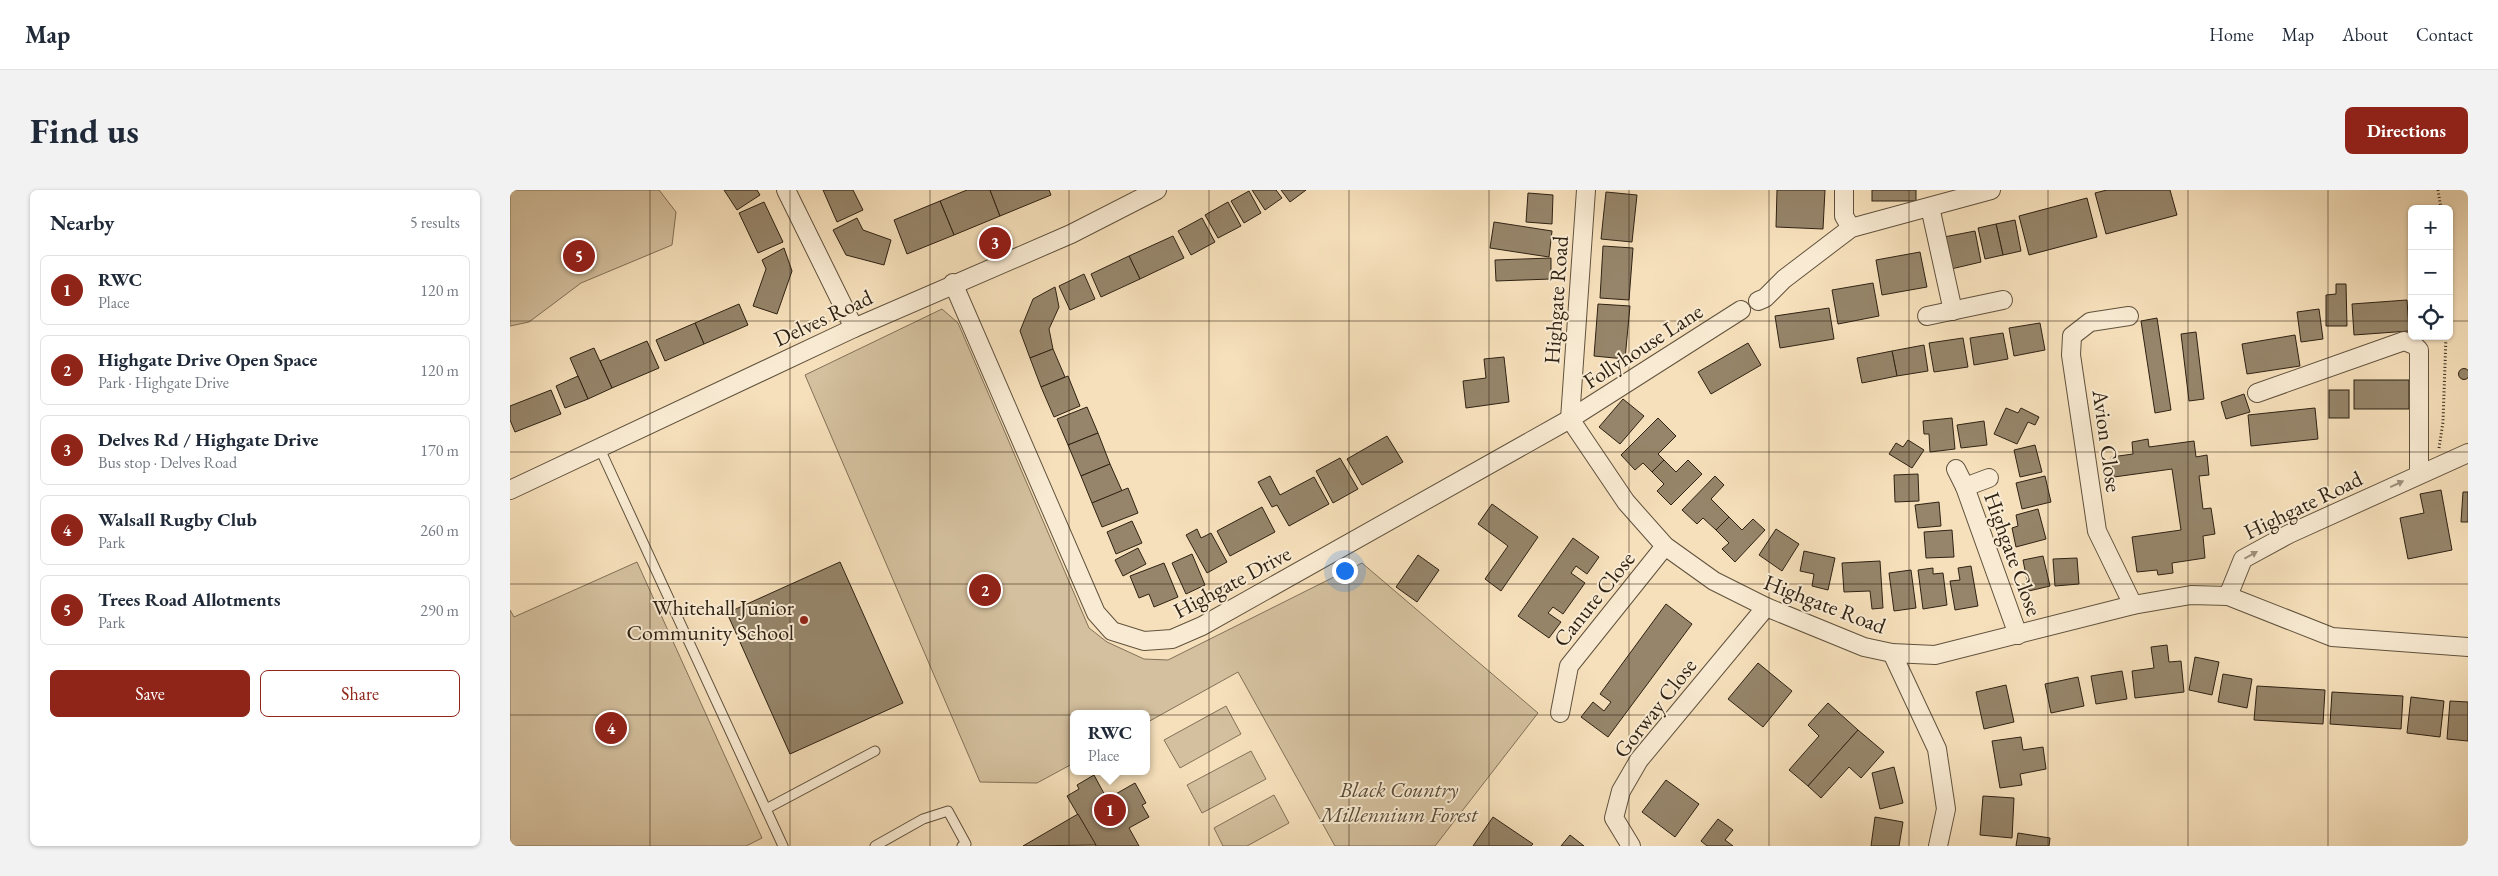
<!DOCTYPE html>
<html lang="en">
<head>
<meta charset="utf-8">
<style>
  :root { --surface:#fff; --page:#f2f2f3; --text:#1f2937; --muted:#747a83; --line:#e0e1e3; --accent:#8f2418 }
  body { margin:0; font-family:"EB Garamond",serif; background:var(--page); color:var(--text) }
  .controls { position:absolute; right:15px; top:15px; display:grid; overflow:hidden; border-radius:8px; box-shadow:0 1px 4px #0004 }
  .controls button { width:45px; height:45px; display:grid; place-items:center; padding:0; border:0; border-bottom:1px solid var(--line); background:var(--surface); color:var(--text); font:25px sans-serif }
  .you { position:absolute; left:834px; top:380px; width:18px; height:18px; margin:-12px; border:4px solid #fff; border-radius:50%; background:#1a73e8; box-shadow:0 0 0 8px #1a73e833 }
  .badge { display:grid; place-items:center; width:32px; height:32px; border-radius:50%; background:var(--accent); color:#fff; font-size:16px; font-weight:700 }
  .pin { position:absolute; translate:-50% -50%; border:2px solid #fff; box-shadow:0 1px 5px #0006 }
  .popup { position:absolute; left:560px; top:520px; width:80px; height:65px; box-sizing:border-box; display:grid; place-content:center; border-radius:8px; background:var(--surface); filter:drop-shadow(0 1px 4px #0005); font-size:16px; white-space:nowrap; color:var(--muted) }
  .popup b { font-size:19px; color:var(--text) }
  .popup::after { content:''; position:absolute; left:50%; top:100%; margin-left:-10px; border:10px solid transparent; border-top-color:var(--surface) }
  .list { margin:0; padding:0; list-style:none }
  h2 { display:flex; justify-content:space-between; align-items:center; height:65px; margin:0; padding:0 20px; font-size:21px }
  h2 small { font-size:16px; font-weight:400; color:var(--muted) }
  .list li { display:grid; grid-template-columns:32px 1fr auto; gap:15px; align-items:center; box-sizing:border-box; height:70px; margin:0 10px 10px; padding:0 10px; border:1px solid var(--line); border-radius:8px }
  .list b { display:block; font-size:19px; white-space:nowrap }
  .list p { margin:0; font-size:16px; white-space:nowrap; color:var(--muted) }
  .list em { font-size:16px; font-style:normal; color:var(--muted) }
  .actions { display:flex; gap:10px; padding:15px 20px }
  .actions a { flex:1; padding:11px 0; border:1px solid var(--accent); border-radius:8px; text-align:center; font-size:18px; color:var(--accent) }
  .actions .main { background:var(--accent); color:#fff }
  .icon { flex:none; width:28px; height:28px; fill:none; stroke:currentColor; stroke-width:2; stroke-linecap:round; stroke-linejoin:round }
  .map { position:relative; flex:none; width:1958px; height:656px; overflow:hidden; border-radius:8px }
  header { display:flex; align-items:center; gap:30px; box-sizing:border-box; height:70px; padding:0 25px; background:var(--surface); border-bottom:1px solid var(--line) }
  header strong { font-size:24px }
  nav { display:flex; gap:28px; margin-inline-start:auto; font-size:18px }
  .intro { display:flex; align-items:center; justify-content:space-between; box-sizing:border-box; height:120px; padding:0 30px }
  h1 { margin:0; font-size:35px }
  .button { padding:12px 22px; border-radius:8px; background:var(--accent); color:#fff; font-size:18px; font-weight:700 }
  main { display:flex; gap:30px; padding:0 30px }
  aside { flex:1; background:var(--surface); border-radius:8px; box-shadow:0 1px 4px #0004 }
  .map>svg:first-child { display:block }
  .green { fill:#d4c09e; stroke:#827158 }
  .building { fill:#96856a; stroke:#2f2213 }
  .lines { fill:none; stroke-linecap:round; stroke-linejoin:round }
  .lane-casing { stroke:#61523d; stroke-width:11 }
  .street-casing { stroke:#61523d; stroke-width:20 }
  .path { stroke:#2f2213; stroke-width:3; stroke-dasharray:1 2.5; stroke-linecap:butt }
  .lane { stroke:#f9ebd3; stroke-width:9 }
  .street { stroke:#f9ebd3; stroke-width:18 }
  .oneway { fill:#9e917d }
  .grid { fill:none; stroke:#2f2213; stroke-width:1; stroke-opacity:0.55 }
  .poi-dot { fill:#8f2418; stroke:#f9ebd3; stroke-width:2 }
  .labels { text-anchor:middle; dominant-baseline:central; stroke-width:4; stroke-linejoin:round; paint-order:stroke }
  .street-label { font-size:22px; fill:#2f2213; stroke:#f9ebd3 }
  .poi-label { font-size:22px; fill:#2f2213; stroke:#f9ebd3; text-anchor:end }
  .park-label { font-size:22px; font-style:italic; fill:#584a36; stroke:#f9ebd3 }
</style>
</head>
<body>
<header>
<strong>Map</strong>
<nav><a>Home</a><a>Map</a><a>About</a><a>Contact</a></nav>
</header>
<div class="intro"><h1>Find us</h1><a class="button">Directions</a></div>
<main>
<aside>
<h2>Nearby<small>5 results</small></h2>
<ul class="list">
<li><span class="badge">1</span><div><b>RWC</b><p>Place</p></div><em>120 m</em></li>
<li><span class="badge">2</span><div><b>Highgate Drive Open Space</b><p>Park · Highgate Drive</p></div><em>120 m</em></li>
<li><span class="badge">3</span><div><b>Delves Rd / Highgate Drive</b><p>Bus stop · Delves Road</p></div><em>170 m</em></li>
<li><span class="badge">4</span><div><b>Walsall Rugby Club</b><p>Park</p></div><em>260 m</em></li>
<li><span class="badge">5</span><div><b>Trees Road Allotments</b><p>Park</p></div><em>290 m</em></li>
</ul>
<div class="actions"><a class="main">Save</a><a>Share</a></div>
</aside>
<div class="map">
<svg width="1958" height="656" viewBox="0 0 1958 656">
  <rect width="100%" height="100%" fill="#f6e0bb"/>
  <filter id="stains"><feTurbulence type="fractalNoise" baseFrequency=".004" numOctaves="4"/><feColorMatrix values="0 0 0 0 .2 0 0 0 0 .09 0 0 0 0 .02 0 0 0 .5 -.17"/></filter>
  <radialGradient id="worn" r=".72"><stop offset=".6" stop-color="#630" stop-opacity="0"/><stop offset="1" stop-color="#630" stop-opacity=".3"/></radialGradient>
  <g class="green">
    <path d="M 0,0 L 149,0 L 166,22 L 162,55 L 71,93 L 19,132 L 0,136 Z"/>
    <path d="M 432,119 L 448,133 L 579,438 L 597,452 L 634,469 L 658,470 L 852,373 L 1028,523 L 925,656 L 825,656 L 728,482 L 636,533 L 636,524 L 564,524 L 564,573 L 527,593 L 470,592 L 295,185 Z"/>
    <path d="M 127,372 L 252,648 L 236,656 L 0,656 L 0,420 L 4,427 Z"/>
    <path d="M 716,516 L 731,544 L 670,578 L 654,550 Z"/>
    <path d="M 741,561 L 756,589 L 692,623 L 677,595 Z"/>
    <path d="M 764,605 L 779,633 L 737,656 L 713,656 L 704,638 Z"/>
  </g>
  <g class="building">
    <path d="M 214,0 L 247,0 L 250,5 L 227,20 Z"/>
    <path d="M 313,0 L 343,0 L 353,20 L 327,32 Z"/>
    <path d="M 457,0 L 480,0 L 490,26 L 444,45 L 430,11 Z"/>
    <path d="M 480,0 L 539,0 L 541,5 L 490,26 Z"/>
    <path d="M 742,0 L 766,0 L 772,8 L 755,20 Z"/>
    <path d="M 771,0 L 796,0 L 780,12 Z"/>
    <path d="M 1267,0 L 1315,0 L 1313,39 L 1266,37 Z"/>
    <rect x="1362" y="0" width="44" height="11"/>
    <path d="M 1597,0 L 1660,0 L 1667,25 L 1596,44 L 1585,3 Z"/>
    <path d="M 739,1 L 751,23 L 734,33 L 721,11 Z"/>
    <path d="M 1096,2 L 1127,5 L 1122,52 L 1091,49 Z"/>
    <path d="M 1018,3 L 1043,5 L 1042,34 L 1016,32 Z"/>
    <path d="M 1577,8 L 1587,47 L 1519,65 L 1509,26 Z"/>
    <path d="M 430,11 L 444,45 L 397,64 L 384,30 Z"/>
    <path d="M 254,12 L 273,52 L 248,63 L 229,23 Z"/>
    <path d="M 718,12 L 731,36 L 708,48 L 695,25 Z"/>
    <path d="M 347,28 L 353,40 L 381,50 L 374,75 L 336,65 L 323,40 Z"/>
    <path d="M 692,28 L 705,52 L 681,65 L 668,41 Z"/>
    <path d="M 1505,30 L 1511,61 L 1493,65 L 1486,34 Z"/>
    <path d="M 984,32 L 1042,41 L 1039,67 L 980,58 Z"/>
    <path d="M 1486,34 L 1493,65 L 1475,69 L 1468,38 Z"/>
    <path d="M 1465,41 L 1471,72 L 1441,79 L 1434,47 Z"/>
    <path d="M 663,46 L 674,68 L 630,89 L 619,66 Z"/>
    <path d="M 1093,56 L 1123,58 L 1119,110 L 1090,108 Z"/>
    <path d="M 274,58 L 282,81 L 267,124 L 243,116 L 256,79 L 252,70 Z"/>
    <path d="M 1410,62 L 1417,97 L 1372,105 L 1366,70 Z"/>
    <path d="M 619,66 L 630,89 L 591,107 L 581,84 Z"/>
    <path d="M 1041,68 L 1041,89 L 986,91 L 985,70 Z"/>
    <path d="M 574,84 L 585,109 L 560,120 L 549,96 Z"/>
    <path d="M 1363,93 L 1369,126 L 1328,134 L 1322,100 Z"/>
    <path d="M 1826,94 L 1836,94 L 1837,136 L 1816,136 L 1816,105 L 1826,104 Z"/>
    <path d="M 545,97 L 549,117 L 539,139 L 543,159 L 520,168 L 510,141 L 523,109 Z"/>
    <path d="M 1897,110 L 1899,141 L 1844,145 L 1842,114 Z"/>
    <path d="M 229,114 L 238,135 L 194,154 L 185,133 Z"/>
    <path d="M 1088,114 L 1120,116 L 1115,169 L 1084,166 Z"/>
    <path d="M 1319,118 L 1324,149 L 1270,158 L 1265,126 Z"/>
    <path d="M 1809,119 L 1813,149 L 1791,152 L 1787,122 Z"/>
    <path d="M 1647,128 L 1661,220 L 1645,223 L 1631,131 Z"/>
    <path d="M 185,133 L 194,154 L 155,171 L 146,150 Z"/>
    <path d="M 1530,133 L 1535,160 L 1504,166 L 1499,138 Z"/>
    <path d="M 1686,142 L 1694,209 L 1679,211 L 1671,144 Z"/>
    <path d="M 1493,143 L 1498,169 L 1464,175 L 1460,148 Z"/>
    <path d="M 1785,145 L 1790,176 L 1737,184 L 1732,154 Z"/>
    <path d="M 1453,148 L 1458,177 L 1424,182 L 1419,153 Z"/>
    <path d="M 137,151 L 149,178 L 102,198 L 90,171 Z"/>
    <path d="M 1238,153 L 1251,175 L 1201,204 L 1188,182 Z"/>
    <path d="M 1414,155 L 1418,181 L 1387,186 L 1382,161 Z"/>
    <path d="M 84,158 L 102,198 L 78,209 L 60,168 Z"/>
    <path d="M 543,159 L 555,187 L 531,197 L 520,168 Z"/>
    <path d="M 1382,161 L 1387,186 L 1352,193 L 1347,168 Z"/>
    <path d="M 994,167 L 999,212 L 956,218 L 953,191 L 976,188 L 974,169 Z"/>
    <circle cx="1954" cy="184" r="5.5"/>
    <path d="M 68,186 L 78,209 L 55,218 L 46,196 Z"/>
    <path d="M 558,186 L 570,216 L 544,227 L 531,197 Z"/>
    <rect x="1844" y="190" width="55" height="29"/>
    <path d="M 41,200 L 51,224 L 5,242 L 0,230 L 0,216 Z"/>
    <rect x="1819" y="200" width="20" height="28"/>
    <path d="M 1734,204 L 1740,222 L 1716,229 L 1711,212 Z"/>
    <path d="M 1113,209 L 1134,226 L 1110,254 L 1089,237 Z"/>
    <path d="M 577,217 L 588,243 L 558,255 L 547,229 Z"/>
    <path d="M 1496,218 L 1508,223 L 1511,218 L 1529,227 L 1525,235 L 1518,232 L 1507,254 L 1484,244 Z"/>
    <path d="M 1805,218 L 1808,249 L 1741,256 L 1738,225 Z"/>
    <path d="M 1148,228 L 1166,246 L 1148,264 L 1154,270 L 1142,282 L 1133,273 L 1125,280 L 1111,265 Z"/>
    <path d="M 1442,228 L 1445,259 L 1420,262 L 1419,244 L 1414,244 L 1413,231 Z"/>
    <path d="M 1474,231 L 1477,255 L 1451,258 L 1447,235 Z"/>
    <path d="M 588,243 L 600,274 L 571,286 L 558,255 Z"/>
    <path d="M 877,246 L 893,272 L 852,295 L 837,269 Z"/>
    <path d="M 1638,249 L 1639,257 L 1684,251 L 1686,267 L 1697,265 L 1699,285 L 1689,286 L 1693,319 L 1701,318 L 1705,344 L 1693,346 L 1695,368 L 1662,373 L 1663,383 L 1648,385 L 1647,380 L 1627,382 L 1622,347 L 1671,340 L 1662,279 L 1604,287 L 1601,267 L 1623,264 L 1622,252 Z"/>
    <path d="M 1398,250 L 1414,260 L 1402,278 L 1379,264 L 1386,253 L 1393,257 Z"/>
    <path d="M 1525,255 L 1532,282 L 1510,287 L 1504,260 Z"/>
    <path d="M 830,268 L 848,299 L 823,313 L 806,281 Z"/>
    <path d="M 1154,270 L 1166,282 L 1178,270 L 1192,284 L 1161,315 L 1147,301 L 1154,294 L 1142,282 Z"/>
    <path d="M 600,274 L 612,301 L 582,313 L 571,286 Z"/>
    <path d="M 1408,284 L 1409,311 L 1385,312 L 1384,285 Z"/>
    <path d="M 760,286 L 770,305 L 804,287 L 819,314 L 779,336 L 767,315 L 762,317 L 748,292 Z"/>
    <path d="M 1205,286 L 1214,295 L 1201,309 L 1219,327 L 1206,340 L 1193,328 L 1187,334 L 1172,320 Z"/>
    <path d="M 1535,286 L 1541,312 L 1512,319 L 1506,293 Z"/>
    <path d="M 618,298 L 628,323 L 592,337 L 582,313 Z"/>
    <path d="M 1931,300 L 1942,360 L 1898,369 L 1890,328 L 1914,323 L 1910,304 Z"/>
    <path d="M 1953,302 L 1958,302 L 1958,332 L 1951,332 Z"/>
    <path d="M 1429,312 L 1431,336 L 1408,338 L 1405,315 Z"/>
    <path d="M 982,314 L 1028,347 L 991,401 L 975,389 L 998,356 L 968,334 Z"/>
    <path d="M 752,317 L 765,342 L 720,366 L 707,341 Z"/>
    <path d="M 1528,319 L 1536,349 L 1506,357 L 1502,338 L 1508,336 L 1506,325 Z"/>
    <path d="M 1219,327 L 1232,340 L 1243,329 L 1255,340 L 1225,372 L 1212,359 L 1219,353 L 1206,340 Z"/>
    <path d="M 622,331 L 632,353 L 606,364 L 597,342 Z"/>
    <path d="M 687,339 L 691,348 L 701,343 L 717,372 L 697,383 L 676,345 Z"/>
    <path d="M 1266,339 L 1289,354 L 1272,381 L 1249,365 Z"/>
    <path d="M 1442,340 L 1444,367 L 1416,368 L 1414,342 Z"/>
    <path d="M 1063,348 L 1089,367 L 1077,384 L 1066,376 L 1061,383 L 1075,393 L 1053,424 L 1043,417 L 1038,423 L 1051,432 L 1039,448 L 1008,426 Z"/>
    <path d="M 628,358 L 636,374 L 613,386 L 605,370 Z"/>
    <path d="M 1294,361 L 1325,368 L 1318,400 L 1302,396 L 1304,384 L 1290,381 Z"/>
    <path d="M 682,364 L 695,395 L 676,404 L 662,373 Z"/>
    <path d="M 908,365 L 929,380 L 907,412 L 886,397 Z"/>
    <path d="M 1533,366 L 1540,396 L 1519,401 L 1513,370 Z"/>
    <path d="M 1567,368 L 1569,394 L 1545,396 L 1543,369 Z"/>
    <path d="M 1370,371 L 1373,418 L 1362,419 L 1360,401 L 1334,402 L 1332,373 Z"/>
    <path d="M 330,372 L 393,513 L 280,564 L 217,423 Z"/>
    <path d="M 654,373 L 668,407 L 644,417 L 639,404 L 629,408 L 620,386 Z"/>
    <path d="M 1461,376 L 1468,416 L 1445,420 L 1440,391 L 1450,390 L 1448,378 Z"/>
    <path d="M 1423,378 L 1423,384 L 1433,383 L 1437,415 L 1413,419 L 1408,380 Z"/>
    <path d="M 1401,380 L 1406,418 L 1384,421 L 1379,383 Z"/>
    <path d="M 1156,414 L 1182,434 L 1098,547 L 1071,527 L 1083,512 L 1094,521 L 1101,512 L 1090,504 Z"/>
    <path d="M 1657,455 L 1659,472 L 1671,471 L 1674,502 L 1625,508 L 1622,481 L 1644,478 L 1641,457 Z"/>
    <path d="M 1685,467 L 1709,472 L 1702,505 L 1679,500 Z"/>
    <path d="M 1248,473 L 1282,501 L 1253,537 L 1218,509 Z"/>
    <path d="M 1612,481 L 1617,509 L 1586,514 L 1581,486 Z"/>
    <path d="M 1713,484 L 1742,489 L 1737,518 L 1708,512 Z"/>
    <path d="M 1568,487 L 1574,516 L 1541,523 L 1535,494 Z"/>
    <path d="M 1496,495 L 1504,532 L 1474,539 L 1466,502 Z"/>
    <path d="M 1747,496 L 1815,500 L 1813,534 L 1744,530 Z"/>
    <path d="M 1822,502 L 1893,506 L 1891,539 L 1820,534 Z"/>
    <path d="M 1901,507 L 1934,511 L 1930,547 L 1897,543 Z"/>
    <path d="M 1940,511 L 1958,512 L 1958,551 L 1937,549 Z"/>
    <path d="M 1318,513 L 1348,540 L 1298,596 L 1279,580 L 1309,546 L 1298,535 Z"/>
    <path d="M 1348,540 L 1374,562 L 1351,588 L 1339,577 L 1311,608 L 1298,596 Z"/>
    <path d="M 1511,547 L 1513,560 L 1533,557 L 1536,579 L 1510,584 L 1512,595 L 1490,598 L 1482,551 Z"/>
    <path d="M 1384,577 L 1393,613 L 1370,619 L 1362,583 Z"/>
    <path d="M 584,585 L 597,609 L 625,593 L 636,613 L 632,615 L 639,627 L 619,638 L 629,656 L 586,656 L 557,606 L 569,599 L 567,595 Z"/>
    <path d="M 1156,590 L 1189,614 L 1165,647 L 1132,622 Z"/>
    <path d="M 1473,606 L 1504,608 L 1502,648 L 1470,645 Z"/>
    <path d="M 568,624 L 586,655 L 513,656 Z"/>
    <path d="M 983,627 L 1023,654 L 1021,656 L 963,656 Z"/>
    <path d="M 1365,627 L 1393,632 L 1389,656 L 1361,656 Z"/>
    <path d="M 1208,629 L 1223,640 L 1215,650 L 1223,656 L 1197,656 L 1191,651 Z"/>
    <path d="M 1508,643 L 1540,648 L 1539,656 L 1506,656 Z"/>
    <path d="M 1060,645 L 1074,656 L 1051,656 Z"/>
  </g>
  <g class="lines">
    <defs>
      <g id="lane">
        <path d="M 90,259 L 273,656"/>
        <path d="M 256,619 L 365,561"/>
        <path d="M 365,656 L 413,629 L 438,621 L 456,654 L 452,656"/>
      </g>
      <g id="street">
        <path d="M 276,0 L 344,138"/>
        <path d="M 1076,0 L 1060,229 L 1116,312 L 1155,356 L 1204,391 L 1256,417 L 1354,457 L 1382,463 L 1425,465 L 1623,415 L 1681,405 L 1718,406 L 1822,447 L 1958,457"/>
        <path d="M 1334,0 L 1334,26 L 1341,38"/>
        <path d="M 1420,17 L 1443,121"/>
        <path d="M 443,93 L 586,423 L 602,441 L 634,451 L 662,449 L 692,436 L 1060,229 L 1231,120"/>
        <path d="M 1248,111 L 1255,108 L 1274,89 L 1341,38 L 1481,0"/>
        <path d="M 1417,126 L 1493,110"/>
        <path d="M 1619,126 L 1580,132 L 1562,146 L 1561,165 L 1587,341 L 1623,415"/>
        <path d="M 1747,203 L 1894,151 L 1904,155 L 1909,160 L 1909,284"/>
        <path d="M 1446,279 L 1455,297 L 1508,445"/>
        <path d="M 1455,297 L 1479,288"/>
        <path d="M 0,300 L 344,138 L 561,44 L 647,0"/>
        <path d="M 1718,406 L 1733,369 L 1779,344 L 1958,263"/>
        <path d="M 1382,463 L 1427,559 L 1436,619 L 1428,656"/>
        <path d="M 1050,523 L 1059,476 L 1155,356"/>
        <path d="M 1121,656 L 1104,628 L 1111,601 L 1129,570 L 1256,417"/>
      </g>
    </defs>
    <use href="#lane" class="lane-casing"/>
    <use href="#street" class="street-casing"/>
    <g class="path">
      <path d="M 1928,0 L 1931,19"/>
      <path d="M 1929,258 L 1933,232 L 1936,146"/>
    </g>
    <use href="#lane" class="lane"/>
    <use href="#street" class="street"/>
  </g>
  <defs><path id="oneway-solid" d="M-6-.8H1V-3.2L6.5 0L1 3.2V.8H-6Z" transform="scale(1.25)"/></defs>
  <g class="oneway">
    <use href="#oneway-solid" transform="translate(1887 294) rotate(-25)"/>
    <use href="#oneway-solid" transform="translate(1741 365) rotate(-29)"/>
  </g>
  <path class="grid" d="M 140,0 L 140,656M 280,0 L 280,656M 420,0 L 420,656M 559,0 L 559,656M 699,0 L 699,656M 839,0 L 839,656M 979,0 L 979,656M 1119,0 L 1119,656M 1259,0 L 1259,656M 1399,0 L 1399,656M 1538,0 L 1538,656M 1678,0 L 1678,656M 1818,0 L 1818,656M 0,131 L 1902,131M 1939,131 L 1958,131M 0,262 L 1958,262M 0,394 L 1958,394M 0,525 L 1958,525"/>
  <circle class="poi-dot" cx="294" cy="430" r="5"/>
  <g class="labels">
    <g class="street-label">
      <text transform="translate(1046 110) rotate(-86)">Highgate Road</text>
      <text transform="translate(313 128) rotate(-25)">Delves Road</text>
      <text transform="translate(1133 156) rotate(-33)">Follyhouse Lane</text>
      <text transform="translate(1597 251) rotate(82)">Avion Close</text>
      <text transform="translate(1793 315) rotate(-26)">Highgate Road</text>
      <text transform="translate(1503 364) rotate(70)">Highgate Close</text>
      <text transform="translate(722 392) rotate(-28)">Highgate Drive</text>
      <text transform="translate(1084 409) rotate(-51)">Canute Close</text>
      <text transform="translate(1315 414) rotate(21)">Highgate Road</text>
      <text transform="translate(1145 518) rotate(-52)">Gorway Close</text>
    </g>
    <g class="poi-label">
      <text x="284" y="417">Whitehall Junior<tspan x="284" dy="25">Community School</tspan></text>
    </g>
    <g class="park-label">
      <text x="889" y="599">Black Country<tspan x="889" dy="25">Millennium Forest</tspan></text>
    </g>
  </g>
  <rect width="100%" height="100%" filter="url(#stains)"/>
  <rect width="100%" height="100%" fill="url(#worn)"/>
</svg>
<div class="controls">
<button>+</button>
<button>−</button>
<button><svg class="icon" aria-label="locate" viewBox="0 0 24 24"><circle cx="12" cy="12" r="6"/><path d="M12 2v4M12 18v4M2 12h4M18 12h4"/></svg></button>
</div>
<div class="you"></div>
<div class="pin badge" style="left:600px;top:620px">1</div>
<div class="popup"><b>RWC</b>Place</div>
<div class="pin badge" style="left:475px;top:400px">2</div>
<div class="pin badge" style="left:485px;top:53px">3</div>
<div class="pin badge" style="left:101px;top:538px">4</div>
<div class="pin badge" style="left:69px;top:66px">5</div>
</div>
</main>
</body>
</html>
